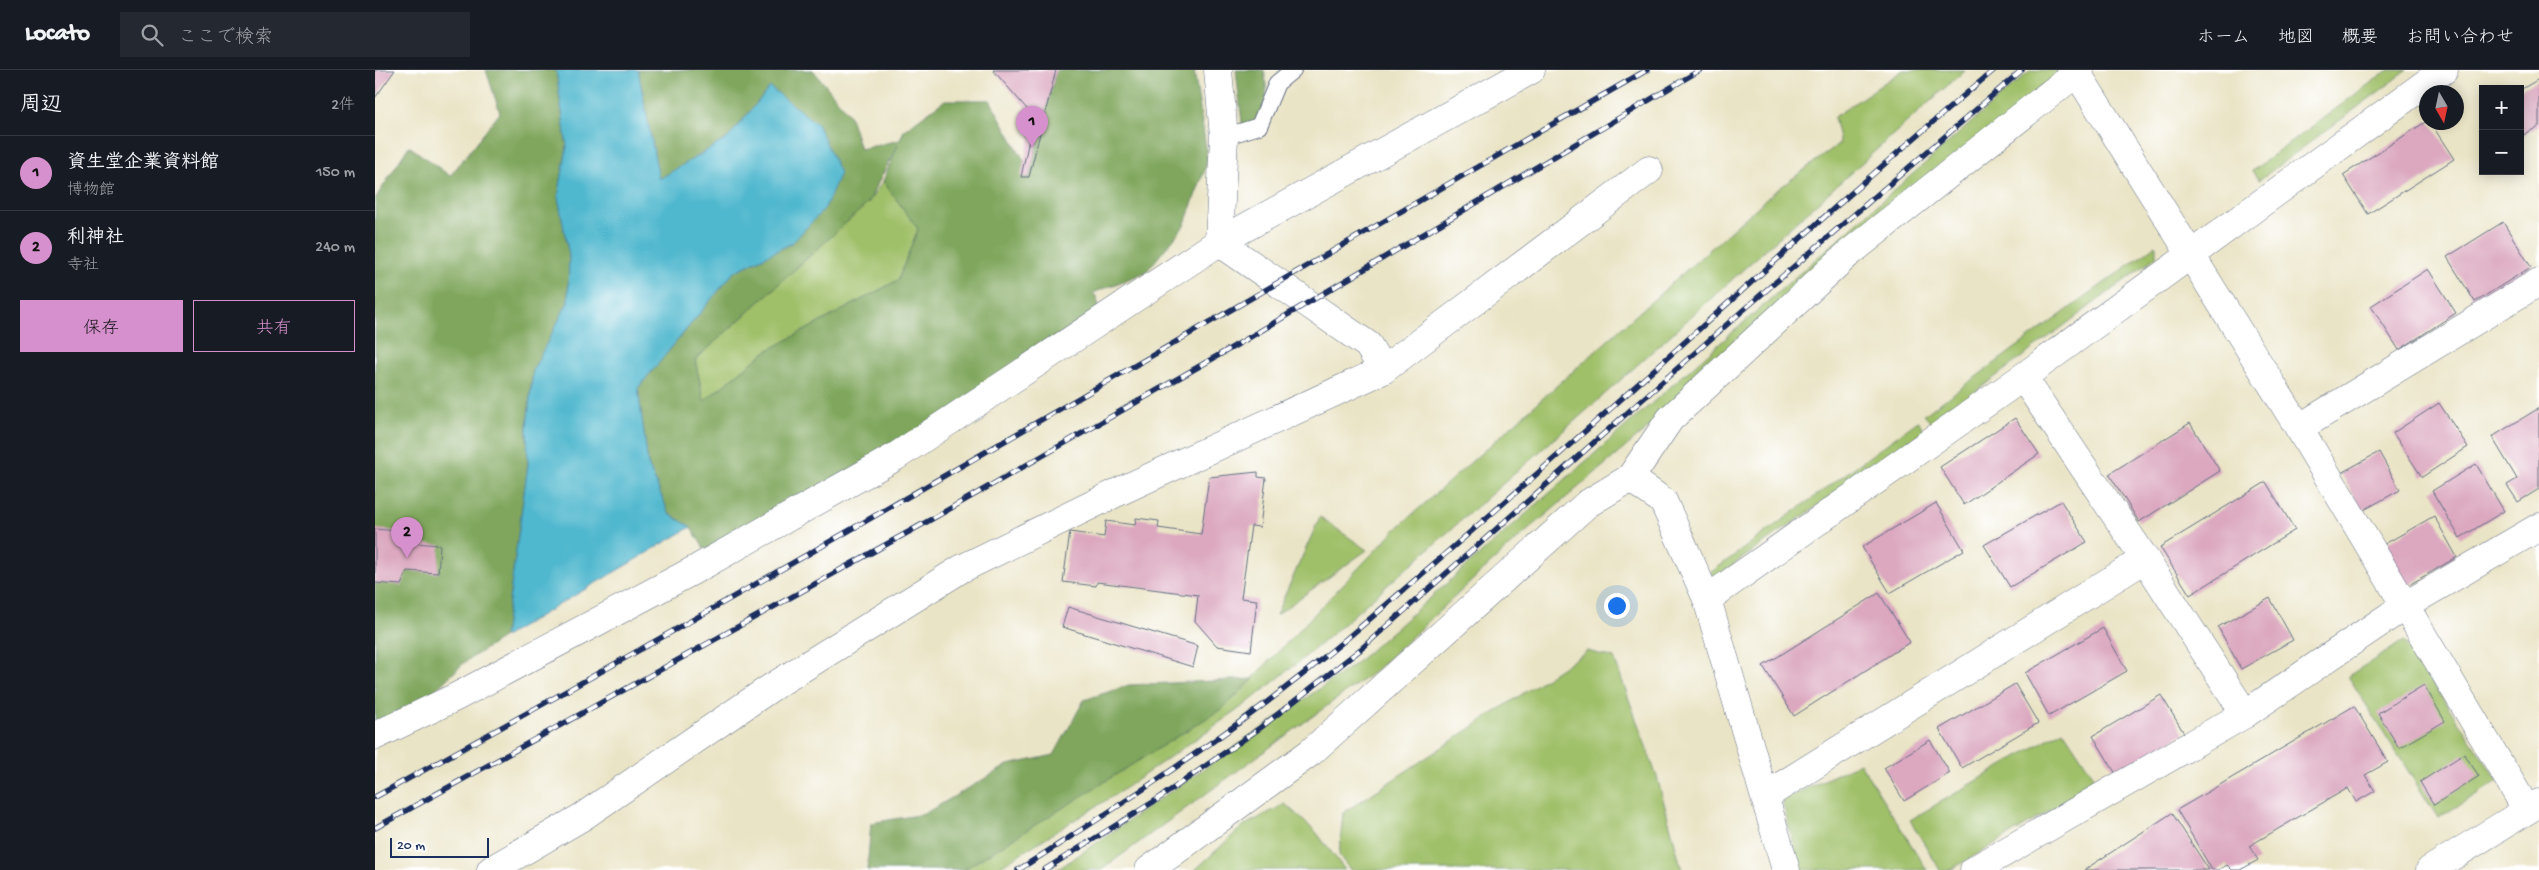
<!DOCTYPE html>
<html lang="ja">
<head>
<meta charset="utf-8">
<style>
  :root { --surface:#171b24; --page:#242831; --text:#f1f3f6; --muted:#9ea1a6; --line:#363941; --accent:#d690ce }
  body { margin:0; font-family:"Gochi Hand","Klee One",sans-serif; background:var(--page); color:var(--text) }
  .controls { position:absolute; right:15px; top:15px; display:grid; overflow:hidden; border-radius:0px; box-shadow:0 2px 12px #0003 }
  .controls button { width:45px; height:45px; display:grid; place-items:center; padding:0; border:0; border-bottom:1px solid var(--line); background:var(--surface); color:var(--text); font:25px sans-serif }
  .compass { position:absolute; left:2044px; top:15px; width:45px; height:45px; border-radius:50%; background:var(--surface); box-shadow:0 2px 12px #0003; rotate:171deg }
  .scale { position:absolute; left:15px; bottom:12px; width:99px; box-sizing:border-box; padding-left:5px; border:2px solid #1b2f5e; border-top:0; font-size:14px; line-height:18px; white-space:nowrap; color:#1b2f5e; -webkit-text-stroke:4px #fff; paint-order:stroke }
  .you { position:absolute; left:1241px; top:535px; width:18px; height:18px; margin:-12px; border:4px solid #fff; border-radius:50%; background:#1a73e8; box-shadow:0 0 0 8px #1a73e833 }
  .badge { display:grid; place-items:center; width:32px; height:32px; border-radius:50%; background:var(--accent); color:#111; font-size:16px; font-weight:700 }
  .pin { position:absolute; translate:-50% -41px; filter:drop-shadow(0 1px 2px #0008) }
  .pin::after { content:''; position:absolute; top:26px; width:18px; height:15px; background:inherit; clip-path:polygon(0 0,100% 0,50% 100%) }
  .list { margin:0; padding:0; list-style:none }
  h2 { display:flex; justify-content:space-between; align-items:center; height:65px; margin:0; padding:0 20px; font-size:21px }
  h2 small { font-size:16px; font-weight:400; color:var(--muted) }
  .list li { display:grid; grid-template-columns:32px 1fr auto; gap:15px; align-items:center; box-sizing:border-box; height:75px; padding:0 20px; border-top:1px solid var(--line) }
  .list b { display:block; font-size:19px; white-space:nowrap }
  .list p { margin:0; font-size:16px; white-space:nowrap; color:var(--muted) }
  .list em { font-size:16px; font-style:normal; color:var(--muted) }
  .actions { display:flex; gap:10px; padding:15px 20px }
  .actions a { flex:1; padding:11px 0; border:1px solid var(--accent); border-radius:0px; text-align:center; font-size:18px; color:var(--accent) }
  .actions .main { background:var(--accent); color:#111 }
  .icon { flex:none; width:28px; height:28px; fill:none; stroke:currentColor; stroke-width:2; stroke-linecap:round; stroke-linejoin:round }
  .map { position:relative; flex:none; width:2164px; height:800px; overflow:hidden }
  header { display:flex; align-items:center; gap:30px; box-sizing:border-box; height:70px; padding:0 25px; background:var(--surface); border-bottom:1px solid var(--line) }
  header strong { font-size:24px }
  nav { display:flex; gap:28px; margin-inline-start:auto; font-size:18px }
  .search { width:350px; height:45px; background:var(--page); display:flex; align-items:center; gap:12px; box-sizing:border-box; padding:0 18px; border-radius:0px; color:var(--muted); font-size:19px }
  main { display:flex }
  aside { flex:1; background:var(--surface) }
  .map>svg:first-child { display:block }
  .green { fill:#9fbf68; stroke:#5d7763 }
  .forest { fill:#7fa65c; stroke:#4d6a5d; fill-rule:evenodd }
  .water { fill:#50b7ce; stroke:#367396 }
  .building { fill:#dba8c0 }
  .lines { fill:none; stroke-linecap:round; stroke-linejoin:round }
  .lane-casing { stroke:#636e82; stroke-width:18 }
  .street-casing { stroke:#636e82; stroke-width:29 }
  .secondary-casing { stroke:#636e82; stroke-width:29 }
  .lane { stroke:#fff; stroke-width:16 }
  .street { stroke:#fff; stroke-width:28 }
  .secondary { stroke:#fff; stroke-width:28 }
  .rail-casing { stroke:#1b2f5e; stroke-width:5.5 }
  .rail { stroke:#fff; stroke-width:4; stroke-dasharray:11; stroke-linecap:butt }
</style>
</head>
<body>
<header>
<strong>Locato</strong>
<div class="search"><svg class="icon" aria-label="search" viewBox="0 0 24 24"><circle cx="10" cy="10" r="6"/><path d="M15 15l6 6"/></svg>ここで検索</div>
<nav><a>ホーム</a><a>地図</a><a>概要</a><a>お問い合わせ</a></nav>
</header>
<main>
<aside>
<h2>周辺<small>2件</small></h2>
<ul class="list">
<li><span class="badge">1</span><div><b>資生堂企業資料館</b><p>博物館</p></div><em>150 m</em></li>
<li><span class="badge">2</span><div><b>利神社</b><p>寺社</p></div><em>240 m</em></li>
</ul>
<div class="actions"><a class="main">保存</a><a>共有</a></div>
</aside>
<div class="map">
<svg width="2164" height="800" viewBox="0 0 2164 800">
  <rect width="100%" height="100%" fill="#fff"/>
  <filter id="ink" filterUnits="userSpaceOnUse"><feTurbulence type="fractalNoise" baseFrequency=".02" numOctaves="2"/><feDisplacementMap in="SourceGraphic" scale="10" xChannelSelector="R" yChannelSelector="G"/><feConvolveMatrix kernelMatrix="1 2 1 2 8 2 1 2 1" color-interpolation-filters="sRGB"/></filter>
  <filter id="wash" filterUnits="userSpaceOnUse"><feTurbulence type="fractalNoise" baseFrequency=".0096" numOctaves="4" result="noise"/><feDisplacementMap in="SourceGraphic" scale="20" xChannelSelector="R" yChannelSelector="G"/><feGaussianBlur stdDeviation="1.12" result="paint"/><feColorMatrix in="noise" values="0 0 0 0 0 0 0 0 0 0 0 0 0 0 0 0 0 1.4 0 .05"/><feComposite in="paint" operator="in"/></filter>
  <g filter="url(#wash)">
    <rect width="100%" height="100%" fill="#eae4c6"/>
    <g class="green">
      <path d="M 1528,0 L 1590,0 L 1220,333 L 941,578 L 871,634 L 746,721 L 619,800 L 587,800 L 854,633 L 1021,459 L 1398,123 L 1465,73 L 1459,47 Z"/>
      <path d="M 1656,0 L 1694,0 L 1132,478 L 1000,601 L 726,800 L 682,800 L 980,594 Z"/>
      <path d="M 2013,0 L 2033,0 L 1884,110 L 1877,101 Z"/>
      <path d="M 508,111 L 543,159 L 523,210 L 390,282 L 329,332 L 320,290 L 493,133 Z"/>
      <path d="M 1781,175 L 1781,187 L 1557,354 L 1549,345 Z"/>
      <path d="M 1543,351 L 1550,361 L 1339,508 L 1335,503 Z"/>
      <path d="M 945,447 L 992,480 L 901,545 Z"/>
      <path d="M 2029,571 L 2123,711 L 2063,748 L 1973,606 Z"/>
      <path d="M 1212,581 L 1239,588 L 1282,707 L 1307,800 L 975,800 L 964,785 L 968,743 Z"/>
      <path d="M 1688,660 L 1723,713 L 1575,800 L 1565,800 L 1535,750 Z"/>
      <path d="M 1485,693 L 1552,800 L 1425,800 L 1407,730 Z"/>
      <path d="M 910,734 L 941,762 L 970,800 L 820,800 L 868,756 Z"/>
    </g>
    <g class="forest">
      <path d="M 111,0 L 181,0 L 192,77 L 183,127 L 194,186 L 193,232 L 158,300 L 152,357 L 153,394 L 129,567 L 90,592 L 60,620 L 29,639 L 0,651 L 0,129 L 34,76 L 75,106 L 125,43 Z"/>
      <path d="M 263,0 L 438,0 L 474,44 L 485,79 L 525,70 L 529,60 L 570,30 L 615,30 L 651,94 L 650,107 L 654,107 L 681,0 L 819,0 L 833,91 L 809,156 L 771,202 L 718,223 L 721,226 L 726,243 L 537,366 L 330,480 L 316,457 L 294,444 L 273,394 L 263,318 L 359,202 L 417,173 L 450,138 L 464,103 L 395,17 L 353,68 L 284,110 ZM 523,74 L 508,111 L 543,159 L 523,210 L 390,282 L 329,331 L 320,290 L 493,133 Z"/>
      <path d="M 861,0 L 889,0 C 894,31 893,41 868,62 Z"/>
      <path d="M 879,609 L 848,638 L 588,800 L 492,800 L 496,753 L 549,744 L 633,695 L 679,685 L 709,630 L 754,615 Z"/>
    </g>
    <path class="water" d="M 181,0 L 263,0 L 284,109 L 353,68 L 395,17 L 442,54 L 465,103 L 450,138 L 417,173 L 359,202 L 263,318 L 273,394 L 294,444 L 316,457 L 129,567 L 153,394 L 152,357 L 158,300 L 193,232 L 194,186 L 183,127 L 192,77 Z"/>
    <g id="blocks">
      <g class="building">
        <path d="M 0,0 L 20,0 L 0,28 Z"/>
        <path d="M 618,0 L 681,0 L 654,107 L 646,107 L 659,47 Z"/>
        <path d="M 2164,9 L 2164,56 L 2145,67 L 2145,20 Z"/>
        <path d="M 2052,51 L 2055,52 L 2079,89 L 1993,144 L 1968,105 Z"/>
        <path d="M 2128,152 L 2156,197 L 2100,232 L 2072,187 Z"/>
        <path d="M 2053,199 L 2081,243 L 2024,280 L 1996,236 Z"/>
        <path d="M 2064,333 L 2093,377 L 2047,407 L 2018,363 Z"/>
        <path d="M 2164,338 L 2164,419 L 2143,432 L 2132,415 L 2142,409 L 2117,367 Z"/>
        <path d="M 1640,348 L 1664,384 L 1589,435 L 1565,397 Z"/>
        <path d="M 1815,353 L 1845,401 L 1764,452 L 1734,404 Z"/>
        <path d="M 2004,382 L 2025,420 L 1987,441 L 1966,403 Z"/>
        <path d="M 2101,394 L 2129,441 L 2085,468 L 2057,421 Z"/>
        <path d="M 883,402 L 883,407 L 891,408 L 885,457 L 876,456 L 866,528 L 882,530 L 876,581 L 842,576 L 820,551 L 823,525 L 722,512 L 721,516 L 688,512 L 695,462 L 729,467 L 731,451 L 760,455 L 761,448 L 784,451 L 783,458 L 826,464 L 834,407 Z"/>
        <path d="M 1891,412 L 1920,460 L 1815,525 L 1785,477 Z"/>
        <path d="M 1686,431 L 1712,472 L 1635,517 L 1609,475 Z"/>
        <path d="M 1561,433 L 1589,480 L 1515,523 L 1487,477 Z"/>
        <path d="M 2059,446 L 2082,487 L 2032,516 L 2008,475 Z"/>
        <path d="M 0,459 L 34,462 L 39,473 L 65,475 L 63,503 L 32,501 L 26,515 L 0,513 Z"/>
        <path d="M 1504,523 L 1535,572 L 1419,646 L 1388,596 Z"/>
        <path d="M 1895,528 L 1918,570 L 1866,599 L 1843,557 Z"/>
        <path d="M 693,537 L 823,576 L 818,597 L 687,557 Z"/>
        <path d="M 1728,558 L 1752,601 L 1674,646 L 1650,603 Z"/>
        <path d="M 1640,614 L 1663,653 L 1587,698 L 1564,659 Z"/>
        <path d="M 2049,615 L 2070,651 L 2024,678 L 2003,643 Z"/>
        <path d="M 1786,625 L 1809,663 L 1741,704 L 1718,666 Z"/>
        <path d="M 1979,636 L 2013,692 L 1990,705 L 2000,721 L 1981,732 L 1973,718 L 1874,776 L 1883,790 L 1865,800 L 1857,800 L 1852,795 L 1843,800 L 1837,800 L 1802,740 Z"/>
        <path d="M 1555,670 L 1575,703 L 1529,731 L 1509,698 Z"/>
        <path d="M 2089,684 L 2104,706 L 2059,735 L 2045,712 Z"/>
        <path d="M 1797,743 L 1834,800 L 1709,800 Z"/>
      </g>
    </g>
  </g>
  <g filter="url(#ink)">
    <use href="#blocks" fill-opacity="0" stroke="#636e82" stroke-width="1"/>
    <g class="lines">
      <defs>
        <path id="lane" d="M 849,67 L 884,56 L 902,13 L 918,0"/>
        <g id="street">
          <path d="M 843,0 L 849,67 L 844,172"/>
          <path d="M 1702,3 L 1924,358 L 2152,740"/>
          <path d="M 844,172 L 993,275 L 1008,300"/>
          <path d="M 1648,307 L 1770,489 L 1870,644"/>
          <path d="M 1924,358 L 2164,212"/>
          <path d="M 1255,408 L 1295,349 L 1473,184 L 1705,0"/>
          <path d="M 1332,529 L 1648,307 L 2069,0"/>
          <path d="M 0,666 L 81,627 L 323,498 L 520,387 L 844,172 L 1156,0"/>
          <path d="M 1390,726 L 1770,489"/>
          <path d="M 116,800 L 207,747 L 394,619 L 586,499 L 741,423 L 1008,300 L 1274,100"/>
          <path d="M 1599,800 L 1870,644 L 2031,535 L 2164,457"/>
        </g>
        <g id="secondary">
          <path d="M 774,800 L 936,682 L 1212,434 L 1255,408 L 1288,431 L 1332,529 L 1411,800"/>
          <path d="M 2055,800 L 2164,733"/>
        </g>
      </defs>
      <use href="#lane" class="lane-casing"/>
      <use href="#street" class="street-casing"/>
      <use href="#secondary" class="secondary-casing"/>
      <use href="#lane" class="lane"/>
      <use href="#street" class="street"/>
      <use href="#secondary" class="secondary"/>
      <defs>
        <g id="rail">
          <path d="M 0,727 C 428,493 848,242 1272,0"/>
          <path d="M 0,758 L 548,454 L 865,273 L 1325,0"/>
          <path d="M 643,800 C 723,750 804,697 880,641 C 952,588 1018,529 1085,471 C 1265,316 1437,153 1619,0"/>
          <path d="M 669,800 L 783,729 L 885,658 L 986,579 L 1366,242 L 1647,0"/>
        </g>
      </defs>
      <use href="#rail" class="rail-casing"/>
      <use href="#rail" class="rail"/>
    </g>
  </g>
</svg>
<div class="controls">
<button>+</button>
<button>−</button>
</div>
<svg class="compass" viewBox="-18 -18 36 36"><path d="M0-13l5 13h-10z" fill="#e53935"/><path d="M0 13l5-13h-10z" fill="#9ea1a6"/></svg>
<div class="scale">20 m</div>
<div class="you"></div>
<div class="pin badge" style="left:657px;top:77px">1</div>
<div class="pin badge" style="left:32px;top:488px">2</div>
</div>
</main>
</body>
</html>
